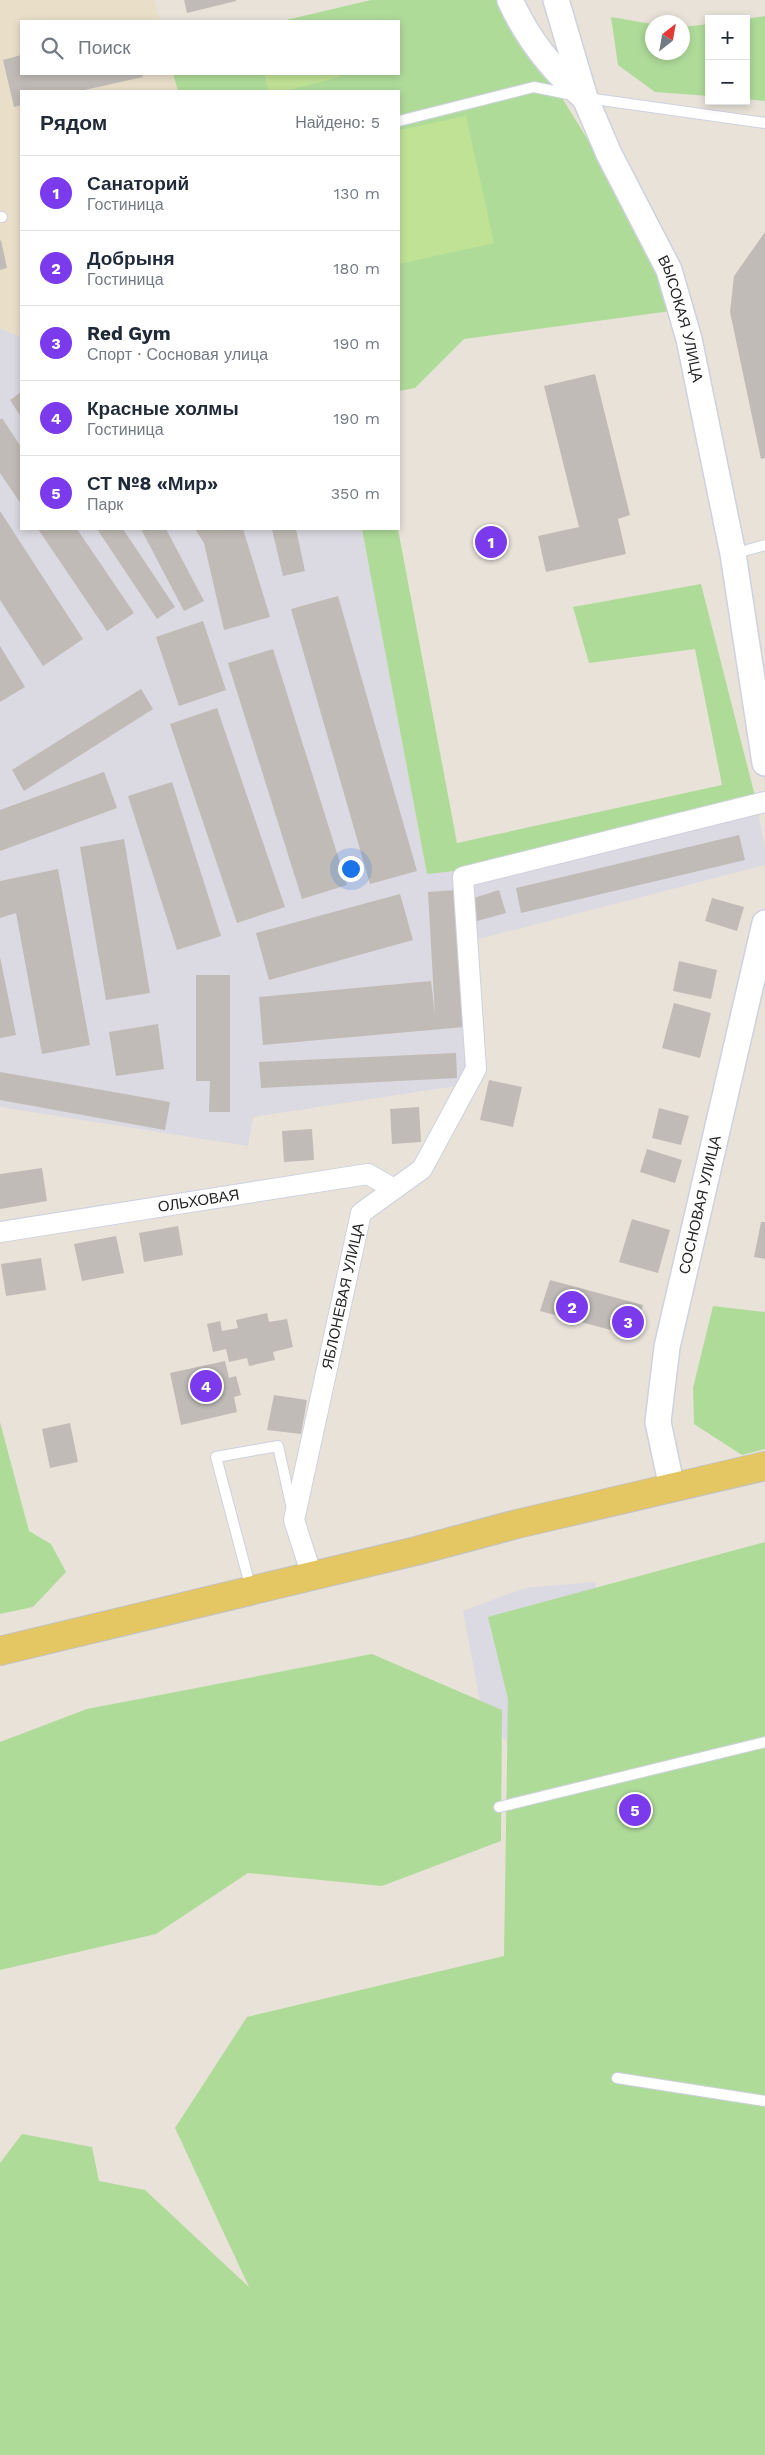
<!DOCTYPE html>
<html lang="ru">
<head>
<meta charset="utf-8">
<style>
  :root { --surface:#fff; --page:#f6f6f7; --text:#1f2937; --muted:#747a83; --line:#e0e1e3; --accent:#7c3aed }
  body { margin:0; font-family:"Work Sans",sans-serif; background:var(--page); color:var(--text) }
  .controls { position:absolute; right:15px; top:15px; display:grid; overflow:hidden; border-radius:0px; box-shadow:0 2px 8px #0003 }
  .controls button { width:45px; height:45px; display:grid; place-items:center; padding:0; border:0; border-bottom:1px solid var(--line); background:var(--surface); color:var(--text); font:25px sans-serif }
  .compass { position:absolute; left:645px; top:15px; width:45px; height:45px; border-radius:50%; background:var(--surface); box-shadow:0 2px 8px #0003; rotate:31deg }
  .you { position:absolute; left:350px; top:868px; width:18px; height:18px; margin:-12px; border:4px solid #fff; border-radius:50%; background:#1a73e8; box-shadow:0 0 0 8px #1a73e833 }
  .badge { display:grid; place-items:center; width:32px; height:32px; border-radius:50%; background:var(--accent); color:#fff; font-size:16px; font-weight:700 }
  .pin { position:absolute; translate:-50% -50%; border:2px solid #fff; box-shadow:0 1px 5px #0006 }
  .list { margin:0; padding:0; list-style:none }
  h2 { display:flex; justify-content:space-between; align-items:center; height:65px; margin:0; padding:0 20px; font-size:21px }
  h2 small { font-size:16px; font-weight:400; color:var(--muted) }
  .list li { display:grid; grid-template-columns:32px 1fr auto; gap:15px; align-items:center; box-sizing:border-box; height:75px; padding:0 20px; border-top:1px solid var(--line) }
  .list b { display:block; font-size:19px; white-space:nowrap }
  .list p { margin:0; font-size:16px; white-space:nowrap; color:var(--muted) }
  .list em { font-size:16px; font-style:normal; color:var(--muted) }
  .icon { flex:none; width:28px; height:28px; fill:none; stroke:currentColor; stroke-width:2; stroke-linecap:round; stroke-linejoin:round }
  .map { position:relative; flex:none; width:765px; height:2455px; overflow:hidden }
  .search { position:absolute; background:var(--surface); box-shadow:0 2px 8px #0003; left:20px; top:20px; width:380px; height:55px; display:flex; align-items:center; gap:12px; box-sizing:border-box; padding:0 18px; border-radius:0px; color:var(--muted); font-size:19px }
  .panel { position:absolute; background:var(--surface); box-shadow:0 2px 8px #0003; left:20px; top:90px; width:380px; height:440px; border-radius:0px }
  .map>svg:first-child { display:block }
  .industrial { fill:#dbd9e1 }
  .education { fill:#e9dfc9 }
  .green { fill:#afdb99 }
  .pitch { fill:#c0e295 }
  .building { fill:#c0bbb6 }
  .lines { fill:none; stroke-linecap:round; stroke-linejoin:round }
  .service-casing { stroke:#ced1df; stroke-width:12 }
  .minor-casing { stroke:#ced1df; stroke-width:22 }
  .tertiary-casing { stroke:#ced1df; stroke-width:28 }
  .primary-casing { stroke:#c2c2c2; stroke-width:30 }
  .service { stroke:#fff; stroke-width:10 }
  .minor { stroke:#fff; stroke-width:20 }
  .tertiary { stroke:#fff; stroke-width:25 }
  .primary { stroke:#e4c762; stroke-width:28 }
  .labels { text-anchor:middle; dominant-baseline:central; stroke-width:5; stroke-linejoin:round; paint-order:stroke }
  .street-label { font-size:15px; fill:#262626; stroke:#fff }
</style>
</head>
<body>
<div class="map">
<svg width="765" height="2455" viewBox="0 0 765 2455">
  <rect width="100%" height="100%" fill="#e8e2d9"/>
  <g class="industrial">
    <path d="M 0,328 L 21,337 L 21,529 L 362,529 L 427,874 L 756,800 L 765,850 L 765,865 L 463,943 L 467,1073 L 456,1086 L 253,1117 L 248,1146 L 0,1107 Z"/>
    <path d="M 595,1582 L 627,1765 L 510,1747 L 481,1706 L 463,1611 L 525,1588 Z"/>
  </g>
  <path class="education" d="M 0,0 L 154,0 L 160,21 L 21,21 L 21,74 L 173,74 L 178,91 L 21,91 L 21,337 L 0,328 Z"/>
  <g class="green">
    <path d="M 371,0 L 502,0 L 648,238 L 671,311 L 464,339 L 415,388 L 399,391 L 399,91 L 178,91 L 173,74 L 399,74 L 399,21 L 282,21 Z"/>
    <path d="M 765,16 L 765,101 L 746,99 L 745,19 Z"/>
    <path d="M 611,17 L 652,24 L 652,52 L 682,52 L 683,27 L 709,24 L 709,96 L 655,92 L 618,65 Z"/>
    <path d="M 362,529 L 398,529 L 457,843 L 722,785 L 695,649 L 589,663 L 573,607 L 701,584 L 756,800 L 463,870 L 427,874 Z"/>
    <path d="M 713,1306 L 765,1312 L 765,1449 L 742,1455 L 694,1424 L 693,1388 Z"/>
    <path d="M 0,1422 L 29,1531 L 51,1544 L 66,1572 L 33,1607 L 0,1614 Z"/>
    <path d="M 765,1542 L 765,2455 L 0,2455 L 0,2163 L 22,2134 L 92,2147 L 99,2181 L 145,2190 L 249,2287 L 175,2128 L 247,2017 L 504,1956 L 508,1699 L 488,1617 Z"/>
    <path d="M 372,1654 L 502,1710 L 501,1841 L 382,1886 L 248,1873 L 156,1934 L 0,1970 L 0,1742 L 87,1709 Z"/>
  </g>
  <g class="pitch">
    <path d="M 264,74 L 339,74 L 340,77 L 285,91 L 269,91 Z"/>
    <path d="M 466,116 L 494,243 L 399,264 L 399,130 Z"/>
  </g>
  <g class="building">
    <path d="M 184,0 L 236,0 L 236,1 L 187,13 Z"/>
    <path d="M 21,55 L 21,74 L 142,74 L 143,77 L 80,91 L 21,91 L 21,105 L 14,107 L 3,60 Z"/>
    <path d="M 765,232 L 765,458 L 761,459 L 730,312 L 734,276 Z"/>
    <path d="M 1,240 L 7,268 L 0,270 L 0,241 Z"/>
    <path d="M 595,374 L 630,515 L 618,519 L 626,554 L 546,572 L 538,536 L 579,527 L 544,386 Z"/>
    <path d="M 21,392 L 21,417 L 10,400 Z"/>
    <path d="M 2,418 L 21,447 L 21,504 L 0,473 L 0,420 Z"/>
    <path d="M 0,511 L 83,639 L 43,666 L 0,600 Z"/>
    <path d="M 38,529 L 77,529 L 134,613 L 107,631 Z"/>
    <path d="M 97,529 L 123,529 L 175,607 L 157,619 Z"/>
    <path d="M 141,529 L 166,529 L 204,601 L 184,611 Z"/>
    <path d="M 195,529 L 243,529 L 270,617 L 224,630 L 204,543 Z"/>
    <path d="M 272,529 L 296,529 L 305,571 L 283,576 Z"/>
    <path d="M 338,596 L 417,871 L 370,884 L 291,609 Z"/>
    <path d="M 203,621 L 226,690 L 179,706 L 156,637 Z"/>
    <path d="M 0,646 L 25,687 L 0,702 Z"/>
    <path d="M 273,649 L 347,885 L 302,899 L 228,663 Z"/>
    <path d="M 141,689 L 153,709 L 24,791 L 12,770 Z"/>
    <path d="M 217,708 L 285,907 L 237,923 L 170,724 Z"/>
    <path d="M 104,772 L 117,808 L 0,851 L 0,810 Z"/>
    <path d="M 172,782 L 221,936 L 177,950 L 128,796 Z"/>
    <path d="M 739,835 L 745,860 L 521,913 L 516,888 Z"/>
    <path d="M 124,839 L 150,993 L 106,1000 L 80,847 Z"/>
    <path d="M 58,869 L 90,1045 L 42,1054 L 16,913 L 0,918 L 0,881 Z"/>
    <path d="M 456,890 L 464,1027 L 263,1045 L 259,997 L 431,981 L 435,1016 L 428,892 Z"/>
    <path d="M 499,890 L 506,913 L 477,921 L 471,899 Z"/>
    <path d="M 400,894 L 413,940 L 269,980 L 256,933 Z"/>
    <path d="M 712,898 L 744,907 L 737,931 L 705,921 Z"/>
    <path d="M 0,957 L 16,1035 L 0,1038 Z"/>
    <path d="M 679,961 L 717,970 L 711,999 L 673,991 Z"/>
    <path d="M 196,975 L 230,975 L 230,1112 L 209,1112 L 210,1081 L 196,1081 Z"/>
    <path d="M 674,1003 L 711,1013 L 700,1058 L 662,1048 Z"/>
    <path d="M 158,1024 L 164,1069 L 116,1076 L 109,1032 Z"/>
    <path d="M 456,1053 L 457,1078 L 261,1088 L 259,1062 Z"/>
    <path d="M 0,1072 L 170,1102 L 165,1130 L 0,1100 Z"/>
    <path d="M 489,1080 L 522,1087 L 513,1127 L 480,1120 Z"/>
    <path d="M 419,1107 L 421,1142 L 392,1144 L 390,1109 Z"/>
    <path d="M 659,1108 L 689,1116 L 681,1145 L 652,1138 Z"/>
    <path d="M 312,1129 L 314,1160 L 284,1162 L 282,1131 Z"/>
    <path d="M 647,1149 L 682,1160 L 675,1183 L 640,1172 Z"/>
    <path d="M 42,1168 L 47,1201 L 0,1209 L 0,1174 Z"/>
    <path d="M 632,1219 L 670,1230 L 658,1273 L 619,1262 Z"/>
    <path d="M 761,1222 L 765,1222 L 765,1259 L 754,1257 Z"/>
    <path d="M 178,1226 L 183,1255 L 144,1262 L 139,1233 Z"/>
    <path d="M 116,1236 L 124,1273 L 82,1281 L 74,1244 Z"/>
    <path d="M 41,1258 L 46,1290 L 6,1296 L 1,1264 Z"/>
    <path d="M 550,1280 L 643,1305 L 633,1336 L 540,1311 Z"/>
    <path d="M 267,1313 L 269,1322 L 287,1319 L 293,1347 L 273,1352 L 275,1360 L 249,1366 L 247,1358 L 229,1362 L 226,1349 L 213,1352 L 207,1324 L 220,1321 L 222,1331 L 238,1328 L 236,1320 Z"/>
    <path d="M 225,1361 L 229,1378 L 236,1376 L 241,1395 L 234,1397 L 237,1412 L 181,1425 L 170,1373 Z"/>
    <path d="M 274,1395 L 307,1400 L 301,1434 L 267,1430 Z"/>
    <path d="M 70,1423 L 78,1462 L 50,1468 L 42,1429 Z"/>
  </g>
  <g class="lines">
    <defs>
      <g id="service">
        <path d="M 587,98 L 765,123"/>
        <path d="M 399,121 L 534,87 L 573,95"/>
        <path d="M 0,217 L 2,217"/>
        <path d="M 733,554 L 765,545"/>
        <path d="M 251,1589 L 216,1457 L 278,1446 L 292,1509"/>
        <path d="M 499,1807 L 765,1742"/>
        <path d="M 617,2078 L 765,2101"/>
      </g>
      <g id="minor">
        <path id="s1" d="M 0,1232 L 368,1174 L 394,1189"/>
        <path id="s2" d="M 312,1576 L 294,1520 L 361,1213 L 422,1169 L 476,1069 L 463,877 L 765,802"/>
      </g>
      <g id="tertiary">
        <path d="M 510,0 C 528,40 552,70 585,98"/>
        <path id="s3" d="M 556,0 L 585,98 L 609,154 L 669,270 L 689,339 L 733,554 L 765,763"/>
        <path id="s4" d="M 672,1488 L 658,1422 L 667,1347 L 765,923"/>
      </g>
      <path id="primary" d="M 0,1651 L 416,1551 L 517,1524 L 765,1466"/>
    </defs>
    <use href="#service" class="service-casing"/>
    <use href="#minor" class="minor-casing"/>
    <use href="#tertiary" class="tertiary-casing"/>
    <use href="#primary" class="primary-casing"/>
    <use href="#service" class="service"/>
    <use href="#minor" class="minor"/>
    <use href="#tertiary" class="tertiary"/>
    <use href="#primary" class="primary"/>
  </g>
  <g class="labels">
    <g class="street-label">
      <text stroke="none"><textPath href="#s3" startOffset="344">ВЫСОКАЯ УЛИЦА</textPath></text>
      <text stroke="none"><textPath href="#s1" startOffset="201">ОЛЬХОВАЯ</textPath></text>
      <text stroke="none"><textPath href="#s4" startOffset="289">СОСНОВАЯ УЛИЦА</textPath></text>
      <text stroke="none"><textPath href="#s2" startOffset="288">ЯБЛОНЕВАЯ УЛИЦА</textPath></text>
    </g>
  </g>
</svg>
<div class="controls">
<button>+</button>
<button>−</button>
</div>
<svg class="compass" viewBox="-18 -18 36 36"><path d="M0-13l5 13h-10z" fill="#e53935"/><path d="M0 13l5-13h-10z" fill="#747a83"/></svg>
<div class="you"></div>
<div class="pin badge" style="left:491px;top:542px">1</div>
<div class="pin badge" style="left:572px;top:1307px">2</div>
<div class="pin badge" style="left:628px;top:1322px">3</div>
<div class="pin badge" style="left:206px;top:1386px">4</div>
<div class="pin badge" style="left:635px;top:1810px">5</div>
<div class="search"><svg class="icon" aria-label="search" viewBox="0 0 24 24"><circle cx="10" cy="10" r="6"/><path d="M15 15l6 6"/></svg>Поиск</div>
<section class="panel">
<h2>Рядом<small>Найдено: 5</small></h2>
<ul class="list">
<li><span class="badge">1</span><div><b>Санаторий</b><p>Гостиница</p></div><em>130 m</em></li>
<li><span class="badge">2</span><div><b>Добрыня</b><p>Гостиница</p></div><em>180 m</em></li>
<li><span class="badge">3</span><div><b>Red Gym</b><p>Спорт · Сосновая улица</p></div><em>190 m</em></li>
<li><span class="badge">4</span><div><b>Красные холмы</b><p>Гостиница</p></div><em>190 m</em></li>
<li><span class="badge">5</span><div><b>СТ №8 «Мир»</b><p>Парк</p></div><em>350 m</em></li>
</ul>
</section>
</div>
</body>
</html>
